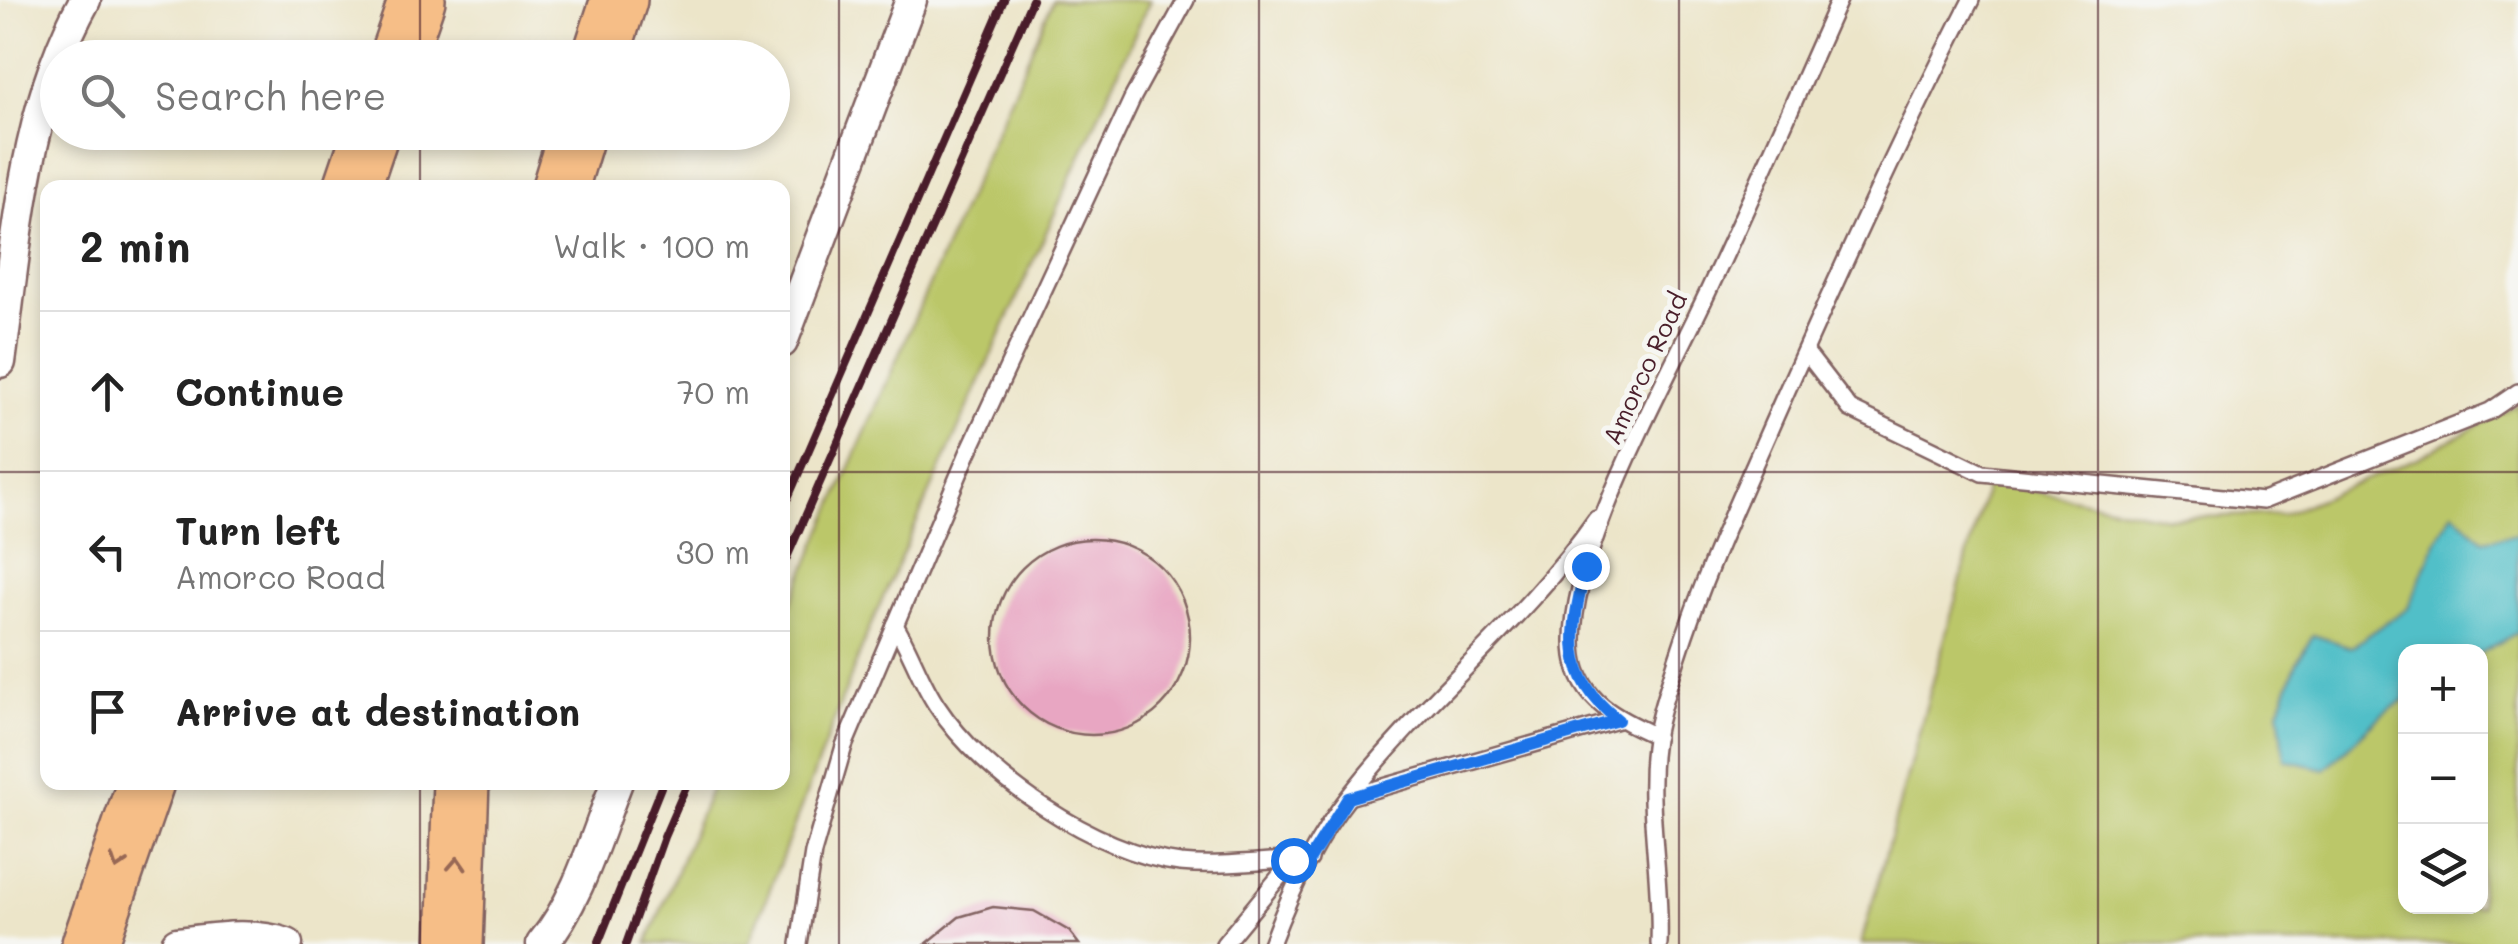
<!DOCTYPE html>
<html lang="en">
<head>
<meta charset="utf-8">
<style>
  :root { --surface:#fff; --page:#f2f2f2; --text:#222; --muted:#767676; --line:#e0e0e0 }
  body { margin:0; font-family:Mali,sans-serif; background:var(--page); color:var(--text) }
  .controls { position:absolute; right:30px; bottom:30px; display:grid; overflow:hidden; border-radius:20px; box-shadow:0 5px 15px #0003 }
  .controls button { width:90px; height:90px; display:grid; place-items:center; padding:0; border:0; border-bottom:2px solid var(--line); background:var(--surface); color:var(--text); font:50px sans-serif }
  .stop { position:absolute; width:30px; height:30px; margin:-22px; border:8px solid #1a73e8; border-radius:50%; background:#fff }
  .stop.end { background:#1a73e8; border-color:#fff; box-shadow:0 2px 10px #0008 }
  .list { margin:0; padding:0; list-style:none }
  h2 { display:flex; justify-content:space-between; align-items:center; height:130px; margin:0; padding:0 40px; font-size:42px }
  h2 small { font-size:32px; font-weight:400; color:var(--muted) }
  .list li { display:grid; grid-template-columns:65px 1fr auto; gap:30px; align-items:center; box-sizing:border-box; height:160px; padding:0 40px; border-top:2px solid var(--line) }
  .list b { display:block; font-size:38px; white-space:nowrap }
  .list p { margin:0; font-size:32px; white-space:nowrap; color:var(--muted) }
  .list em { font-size:32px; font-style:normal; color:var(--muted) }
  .icon { flex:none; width:55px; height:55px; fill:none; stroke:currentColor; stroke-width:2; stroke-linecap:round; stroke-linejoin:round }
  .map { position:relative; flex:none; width:2518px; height:944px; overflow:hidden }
  .search { position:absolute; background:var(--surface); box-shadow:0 5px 15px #0003; left:40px; top:40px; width:750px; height:110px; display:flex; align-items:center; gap:25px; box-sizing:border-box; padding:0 35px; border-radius:55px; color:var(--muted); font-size:38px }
  .panel { position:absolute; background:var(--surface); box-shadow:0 5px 15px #0003; left:40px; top:180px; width:750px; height:610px; border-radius:20px }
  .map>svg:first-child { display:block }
  .green { fill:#bbc769; stroke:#82734a; stroke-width:2.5; fill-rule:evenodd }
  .water { fill:#51bfc8; stroke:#4e6f7a; stroke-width:2.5 }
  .building { fill:#e8a6c2 }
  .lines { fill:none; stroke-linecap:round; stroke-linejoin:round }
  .service-casing { stroke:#836462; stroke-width:20 }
  .minor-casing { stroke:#836462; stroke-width:35 }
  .motorway-casing { stroke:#836462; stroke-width:60 }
  .service { stroke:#fff; stroke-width:15 }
  .minor { stroke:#fff; stroke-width:30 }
  .motorway { stroke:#f6be87; stroke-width:55 }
  .rail { stroke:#4a1f2b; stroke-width:8 }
  .oneway { stroke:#976754 }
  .route { stroke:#1a73e8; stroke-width:12 }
  .grid { fill:none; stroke:#4a1f2b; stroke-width:2.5; stroke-opacity:0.55 }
  .labels { text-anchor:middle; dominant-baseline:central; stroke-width:10; stroke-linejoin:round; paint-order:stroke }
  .street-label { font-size:25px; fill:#4a1f2b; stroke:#f6f6f2 }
</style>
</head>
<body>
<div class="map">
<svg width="2518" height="944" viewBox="0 0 2518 944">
  <rect width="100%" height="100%" fill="#f6f6f2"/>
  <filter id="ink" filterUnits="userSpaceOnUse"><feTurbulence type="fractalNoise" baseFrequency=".01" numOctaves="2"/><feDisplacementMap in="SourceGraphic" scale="20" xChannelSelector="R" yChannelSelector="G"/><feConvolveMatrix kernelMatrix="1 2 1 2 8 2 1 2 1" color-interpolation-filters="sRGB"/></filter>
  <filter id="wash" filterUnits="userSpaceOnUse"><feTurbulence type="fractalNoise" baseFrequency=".0048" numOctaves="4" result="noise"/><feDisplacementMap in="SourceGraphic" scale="40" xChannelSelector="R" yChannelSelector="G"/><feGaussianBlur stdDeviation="2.25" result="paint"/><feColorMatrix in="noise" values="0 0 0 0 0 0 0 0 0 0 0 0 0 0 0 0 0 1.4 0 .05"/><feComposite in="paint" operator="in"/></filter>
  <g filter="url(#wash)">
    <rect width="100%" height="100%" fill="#ece5c9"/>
    <g class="green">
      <path d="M 1053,0 L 1150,0 L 869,629 L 749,944 L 647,944 L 713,783 L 782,782 L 783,621 Z"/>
      <path d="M 2518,404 L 2518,944 L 1861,944 L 1988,481 L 2167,518 L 2284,514 L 2417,458 ZM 2406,652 L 2480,652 L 2480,906 L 2406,906 Z"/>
    </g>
    <path class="water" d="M 2453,512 L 2483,540 L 2518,534 L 2518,632 L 2481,653 L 2406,652 L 2405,700 L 2382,715 L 2325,769 L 2285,760 L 2279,710 L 2297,662 L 2313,635 L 2351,647 L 2408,608 L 2437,540 Z"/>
    <g id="blocks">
      <g class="building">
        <circle cx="1092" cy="637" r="98"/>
        <path d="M 993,907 L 1034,911 L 1069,931 L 1079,944 L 926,944 L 959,917 Z"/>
      </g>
    </g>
  </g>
  <g filter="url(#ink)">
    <use href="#blocks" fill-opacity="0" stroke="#836462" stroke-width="2.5"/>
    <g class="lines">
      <defs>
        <g id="service">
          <path d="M 1805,351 L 1850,409 L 1982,473 L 2263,501 L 2490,411 L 2518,392"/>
          <path d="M 895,625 C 911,651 920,681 937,706 C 983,777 1097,853 1180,863 C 1223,867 1267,860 1310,859"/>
          <path d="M 1656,736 C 1618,719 1580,701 1574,656 C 1561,563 1672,372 1712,283 C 1756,189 1797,94 1839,0"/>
          <path d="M 1352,796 L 1618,720"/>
          <path d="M 799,944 L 813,853 L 844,746 L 968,453 L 1133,97 L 1186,0"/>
          <path d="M 1224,944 L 1293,860"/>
          <path d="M 1271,944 C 1290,893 1316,838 1350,795 C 1426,697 1525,621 1596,519"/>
          <path d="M 1659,944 C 1662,876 1645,807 1655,739 C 1659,712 1669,685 1677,659 C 1700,586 1731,517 1762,447 C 1828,297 1896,146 1971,0"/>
        </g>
        <g id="minor">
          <path d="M 782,342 L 911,0"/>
          <path d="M 0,362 C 17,241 24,109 85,0"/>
          <path d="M 177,943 C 213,939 251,932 287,944"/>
          <path d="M 542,944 C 579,900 596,835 617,782"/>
        </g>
        <g id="motorway">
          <path d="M 397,58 L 417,0"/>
          <path d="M 600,58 L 619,0"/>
          <path d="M 352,188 L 371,132"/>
          <path d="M 560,188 L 577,132"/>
          <path d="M 90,944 L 146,782"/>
          <path d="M 455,944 L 461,782"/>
        </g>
      </defs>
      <use href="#service" class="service-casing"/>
      <use href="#minor" class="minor-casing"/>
      <use href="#motorway" class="motorway-casing"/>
      <use href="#service" class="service"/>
      <use href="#minor" class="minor"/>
      <use href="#motorway" class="motorway"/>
      <g class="rail">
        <path d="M 782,512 L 1004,0"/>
        <path d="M 782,569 L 1032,0"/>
        <path d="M 598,944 L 663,782"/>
        <path d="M 626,944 L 664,837 L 688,782"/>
      </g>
    </g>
    <defs><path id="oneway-chevron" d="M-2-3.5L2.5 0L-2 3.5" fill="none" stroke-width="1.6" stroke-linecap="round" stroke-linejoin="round" transform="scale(2.5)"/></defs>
    <g class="oneway">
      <use href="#oneway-chevron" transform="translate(118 863) rotate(109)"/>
      <use href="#oneway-chevron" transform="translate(457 864) rotate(-87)"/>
    </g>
  </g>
  <g class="lines" filter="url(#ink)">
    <path class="route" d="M 1293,860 L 1310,859 L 1348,798 L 1618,720 C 1560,675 1571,630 1586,566"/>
  </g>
  <path class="grid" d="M 420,0 L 420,58M 839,0 L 839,944M 1259,0 L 1259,944M 1679,0 L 1679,944M 2098,0 L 2098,944M 420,132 L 420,188M 0,472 L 48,472M 782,472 L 2518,472M 420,782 L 420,944"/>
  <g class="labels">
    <g class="street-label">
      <text transform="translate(1644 368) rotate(-65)">Amorco Road</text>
    </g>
  </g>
</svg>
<div class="controls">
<button>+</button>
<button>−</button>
<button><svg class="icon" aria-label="layers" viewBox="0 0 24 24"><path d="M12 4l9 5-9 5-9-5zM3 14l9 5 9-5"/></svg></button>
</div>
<div class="stop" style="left:1293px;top:860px"></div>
<div class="stop end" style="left:1586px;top:566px"></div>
<div class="search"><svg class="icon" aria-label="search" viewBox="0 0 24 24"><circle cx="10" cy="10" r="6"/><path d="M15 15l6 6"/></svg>Search here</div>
<section class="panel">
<h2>2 min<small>Walk · 100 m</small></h2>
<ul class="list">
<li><svg class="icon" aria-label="ahead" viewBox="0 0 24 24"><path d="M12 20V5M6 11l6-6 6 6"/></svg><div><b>Continue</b></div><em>70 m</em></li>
<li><svg class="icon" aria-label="left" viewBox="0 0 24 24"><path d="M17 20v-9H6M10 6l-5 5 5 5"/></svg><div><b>Turn left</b><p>Amorco Road</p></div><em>30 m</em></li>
<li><svg class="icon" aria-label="arrive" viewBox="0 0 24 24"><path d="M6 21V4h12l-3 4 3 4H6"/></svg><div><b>Arrive at destination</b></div></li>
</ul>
</section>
</div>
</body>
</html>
